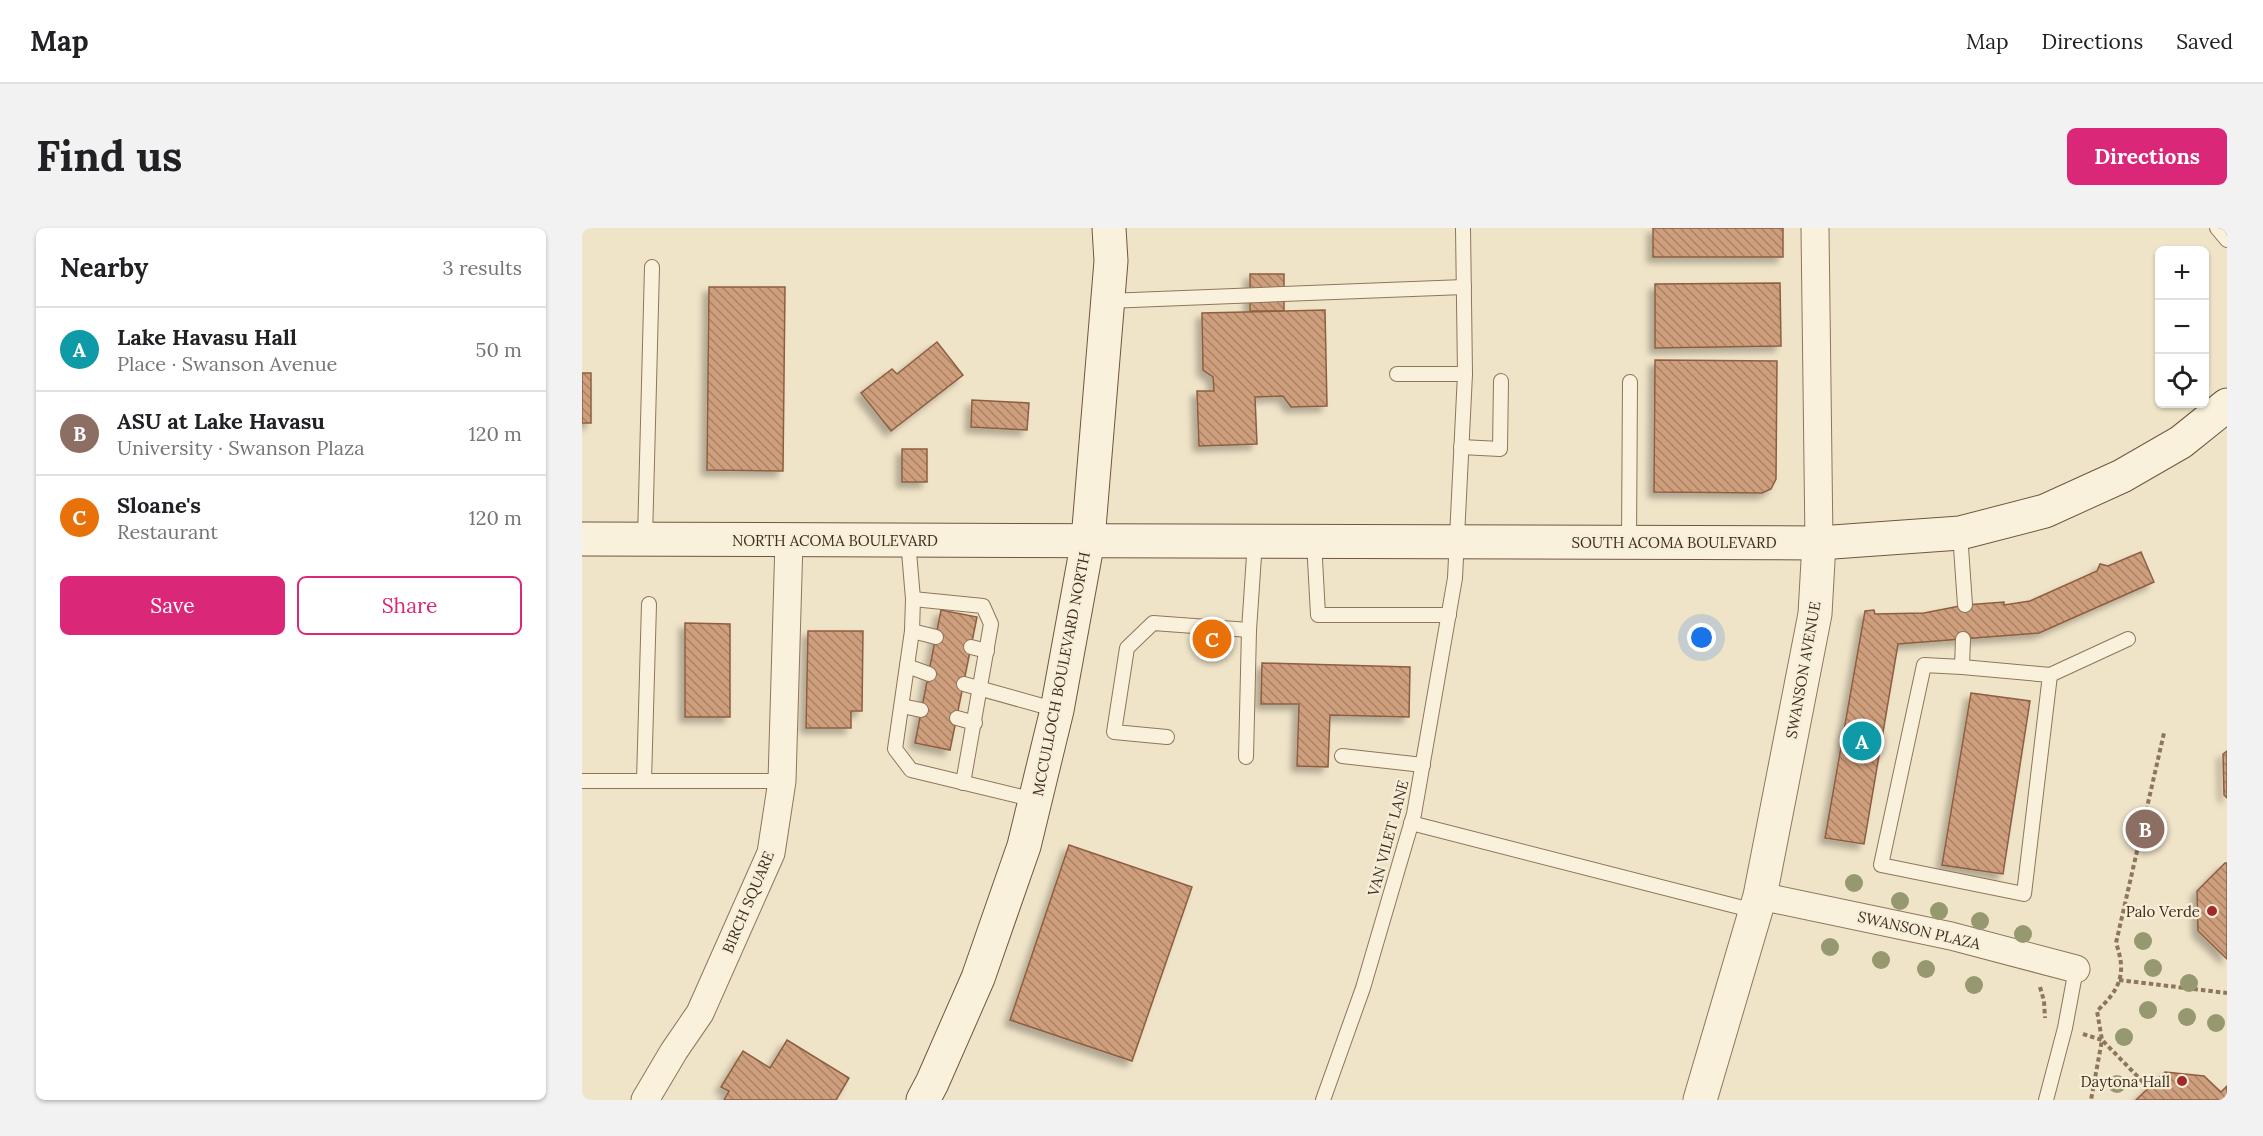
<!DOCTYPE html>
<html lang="en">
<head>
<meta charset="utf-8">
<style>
  :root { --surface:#fff; --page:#f2f2f2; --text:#202124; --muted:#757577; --line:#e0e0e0; --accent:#db2777 }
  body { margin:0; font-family:Lora,serif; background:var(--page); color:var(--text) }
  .controls { position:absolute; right:18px; top:18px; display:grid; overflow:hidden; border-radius:9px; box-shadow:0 2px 4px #0004 }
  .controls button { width:54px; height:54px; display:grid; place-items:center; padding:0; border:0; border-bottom:2px solid var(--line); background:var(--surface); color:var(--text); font:30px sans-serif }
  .you { position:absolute; left:1120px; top:410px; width:21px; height:21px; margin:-15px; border:4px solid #fff; border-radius:50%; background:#1a73e8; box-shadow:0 0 0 9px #1a73e833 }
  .badge { display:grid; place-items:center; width:39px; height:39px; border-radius:50%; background:var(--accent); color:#fff; font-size:20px; font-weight:700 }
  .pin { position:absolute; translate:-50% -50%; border:3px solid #fff; box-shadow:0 2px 6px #0006 }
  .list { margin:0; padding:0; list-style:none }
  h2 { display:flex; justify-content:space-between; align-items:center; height:78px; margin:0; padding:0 24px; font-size:26px }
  h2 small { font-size:20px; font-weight:400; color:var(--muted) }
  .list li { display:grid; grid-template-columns:39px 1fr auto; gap:18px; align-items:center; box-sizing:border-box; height:84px; padding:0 24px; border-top:2px solid var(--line) }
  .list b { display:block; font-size:22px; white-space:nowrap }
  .list p { margin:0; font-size:20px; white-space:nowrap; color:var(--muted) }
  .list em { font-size:20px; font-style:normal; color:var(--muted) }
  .actions { display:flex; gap:12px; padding:18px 24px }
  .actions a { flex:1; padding:14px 0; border:2px solid var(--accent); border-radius:9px; text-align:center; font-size:21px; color:var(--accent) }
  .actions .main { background:var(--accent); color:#fff }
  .icon { flex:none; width:33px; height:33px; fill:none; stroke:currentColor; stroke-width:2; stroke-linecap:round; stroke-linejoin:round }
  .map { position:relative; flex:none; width:1645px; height:872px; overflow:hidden; border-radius:9px }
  header { display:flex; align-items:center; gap:36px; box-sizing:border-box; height:84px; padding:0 30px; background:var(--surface); border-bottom:2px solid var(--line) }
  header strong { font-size:28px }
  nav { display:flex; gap:33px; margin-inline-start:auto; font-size:21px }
  .intro { display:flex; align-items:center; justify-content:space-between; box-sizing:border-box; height:144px; padding:0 36px }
  h1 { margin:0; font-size:42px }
  .button { padding:15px 27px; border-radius:9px; background:var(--accent); color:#fff; font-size:21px; font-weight:700 }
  main { display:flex; gap:36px; padding:0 36px }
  aside { flex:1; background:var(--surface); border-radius:9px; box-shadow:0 2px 4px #0004 }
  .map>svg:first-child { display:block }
  .building { fill:url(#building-back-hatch); stroke:#8d5f41; stroke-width:1.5; filter:url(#shadow) }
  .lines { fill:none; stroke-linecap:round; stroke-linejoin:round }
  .service-casing { stroke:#8d765c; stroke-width:16 }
  .minor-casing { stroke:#8d765c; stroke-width:29 }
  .tertiary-casing { stroke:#8d765c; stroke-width:35 }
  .secondary-casing { stroke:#6f573f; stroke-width:35 }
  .path { stroke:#8d765c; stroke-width:4; stroke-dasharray:4.5 3; stroke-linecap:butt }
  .service { stroke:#faf1dc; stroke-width:14 }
  .minor { stroke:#faf1dc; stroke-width:27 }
  .tertiary { stroke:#faf1dc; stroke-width:33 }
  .secondary { stroke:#faf1dc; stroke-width:33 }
  .tree { fill:#96986f }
  .poi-dot { fill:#9e2a2b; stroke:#f7eed8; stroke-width:2 }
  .labels { text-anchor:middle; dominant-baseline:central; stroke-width:4.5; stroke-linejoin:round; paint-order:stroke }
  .street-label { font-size:15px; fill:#3d2e20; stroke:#f7eed8 }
  .poi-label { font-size:15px; fill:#3d2e20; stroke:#f7eed8; text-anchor:end }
</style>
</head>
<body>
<header>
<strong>Map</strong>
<nav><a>Map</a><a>Directions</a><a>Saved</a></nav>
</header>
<div class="intro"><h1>Find us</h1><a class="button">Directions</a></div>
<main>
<aside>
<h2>Nearby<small>3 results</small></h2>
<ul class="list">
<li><span class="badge" style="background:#0f9aa8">A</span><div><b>Lake Havasu Hall</b><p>Place · Swanson Avenue</p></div><em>50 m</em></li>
<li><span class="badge" style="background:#8d6e63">B</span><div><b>ASU at Lake Havasu</b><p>University · Swanson Plaza</p></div><em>120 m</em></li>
<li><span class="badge" style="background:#e8710a">C</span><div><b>Sloane's</b><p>Restaurant</p></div><em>120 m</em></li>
</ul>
<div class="actions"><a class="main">Save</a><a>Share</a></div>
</aside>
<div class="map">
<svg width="1645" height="872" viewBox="0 0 1645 872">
  <defs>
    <pattern id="building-back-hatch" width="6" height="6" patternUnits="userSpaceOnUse" patternTransform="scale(1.5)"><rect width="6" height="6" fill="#cf9f7d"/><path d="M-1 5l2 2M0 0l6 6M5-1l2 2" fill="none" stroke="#a98266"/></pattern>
    <filter id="shadow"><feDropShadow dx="-5.5" dy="5.5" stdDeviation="3" flood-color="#0004"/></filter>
  </defs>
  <rect width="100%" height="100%" fill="#f0e4c8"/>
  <g class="building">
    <rect x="1071" y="0" width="130" height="29"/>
    <rect x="668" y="46" width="34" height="37"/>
    <path d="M 1198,55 L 1199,118 L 1073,120 L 1073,56 Z"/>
    <path d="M 127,59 L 203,59 L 201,243 L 125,242 Z"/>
    <path d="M 743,82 L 745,178 L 709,179 L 701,168 L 673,169 L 675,216 L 617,218 L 615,163 L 632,163 L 631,149 L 621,142 L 620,85 Z"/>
    <path d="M 355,114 L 381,147 L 309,203 L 279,165 L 310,141 L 315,146 Z"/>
    <path d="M 1073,132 L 1195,133 L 1194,251 L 1189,261 L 1180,265 L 1072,264 Z"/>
    <rect x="0" y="145" width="9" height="50"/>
    <path d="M 390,172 L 447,175 L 445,202 L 389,199 Z"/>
    <rect x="320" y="221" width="25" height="33"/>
    <path d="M 1559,324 L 1572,354 L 1457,405 L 1316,416 L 1282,616 L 1243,610 L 1283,383 L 1292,382 L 1293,386 L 1342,385 L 1383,377 L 1422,374 L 1422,377 L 1448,373 L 1515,343 L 1518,336 L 1526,338 Z"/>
    <path d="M 359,382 L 395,389 L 368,522 L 333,515 Z"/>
    <path d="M 103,395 L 148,396 L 148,489 L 103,489 Z"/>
    <path d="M 226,403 L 281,403 L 280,483 L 269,483 L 269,500 L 224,500 Z"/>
    <path d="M 680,435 L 828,439 L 827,489 L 748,487 L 746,539 L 715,538 L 717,476 L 679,476 Z"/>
    <path d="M 1389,465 L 1448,473 L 1421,646 L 1360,637 Z"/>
    <path d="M 1645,523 L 1645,570 L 1642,567 L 1641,526 Z"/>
    <path d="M 487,617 L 610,659 L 550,833 L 428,792 Z"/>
    <path d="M 1643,635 L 1645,635 L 1645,731 L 1616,703 L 1615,663 Z"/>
    <path d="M 205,812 L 267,850 L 254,872 L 142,872 L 147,863 L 139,859 L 161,823 L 188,840 Z"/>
    <path d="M 1583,844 L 1622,848 L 1639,864 L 1645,858 L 1645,872 L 1554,872 Z"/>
  </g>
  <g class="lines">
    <defs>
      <g id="service">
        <path d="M 1635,0 L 1645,12"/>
        <path d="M 525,73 L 882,59"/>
        <path d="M 815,146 L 883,146"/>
        <path d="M 879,219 L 918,221 L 919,153"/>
        <path d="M 1378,305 L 1383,377"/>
        <path d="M 63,311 L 70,39"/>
        <path d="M 326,312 L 331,371 L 330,403 L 313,521 L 329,542 L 453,572"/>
        <path d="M 732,313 L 736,387 L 867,387"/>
        <path d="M 1047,314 L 1048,154"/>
        <path d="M 331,371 L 401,378 L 409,396 L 381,555"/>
        <path d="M 330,403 L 354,409"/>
        <path d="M 389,419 L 405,423"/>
        <path d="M 325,438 L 347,446"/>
        <path d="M 1380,439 L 1468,447 L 1442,666 L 1299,637 L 1342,437 L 1380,439 L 1381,411"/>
        <path d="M 1468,447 L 1546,411"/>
        <path d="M 382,456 L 475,482"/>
        <path d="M 320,478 L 339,482"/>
        <path d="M 375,490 L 393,495"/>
        <path d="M 585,509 L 532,504 L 545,420 L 571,395 L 667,402 L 673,313"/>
        <path d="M 760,528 L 841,537"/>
        <path d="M 664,529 L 667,402"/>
        <path d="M 0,553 L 200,553"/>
        <path d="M 62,553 L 67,376"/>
        <path d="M 829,595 L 1173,683"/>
        <path d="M 741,872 L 781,760 L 832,586 L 873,350 L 883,146 L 881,0"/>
        <path d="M 1464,872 L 1483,800 L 1494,741"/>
      </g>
      <g id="minor">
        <path d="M 1233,0 L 1237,315"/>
        <path d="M 1178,668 L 1369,708 L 1494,741"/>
        <path d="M 63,872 L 92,823 L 118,785 L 189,625 L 200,553 L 207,313"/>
      </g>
      <path id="tertiary" d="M 1118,872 L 1178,668 L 1233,386 L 1237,315"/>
      <g id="secondary">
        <path d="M 0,311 L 1237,315 L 1378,305 L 1463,283 L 1540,248 L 1599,214 L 1645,177"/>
        <path d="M 341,872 L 350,855 L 396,750 L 442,618 L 475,482 L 506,312 L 529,33 L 527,0"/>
      </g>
    </defs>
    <use href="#service" class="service-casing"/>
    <use href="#minor" class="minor-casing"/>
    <use href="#tertiary" class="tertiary-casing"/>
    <use href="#secondary" class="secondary-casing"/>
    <g class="path">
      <path d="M 1537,752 L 1645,765"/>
      <path d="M 1458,759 L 1462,773 L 1463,790"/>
      <path d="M 1501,806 L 1520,812 L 1509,872"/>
      <path d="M 1561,854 L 1520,812 L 1515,783 C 1538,761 1545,746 1534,715 L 1582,505"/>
    </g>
    <use href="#service" class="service"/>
    <use href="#minor" class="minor"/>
    <use href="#tertiary" class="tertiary"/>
    <use href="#secondary" class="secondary"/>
  </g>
  <g class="tree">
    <circle cx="1272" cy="655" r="9"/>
    <circle cx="1318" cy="673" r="9"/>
    <circle cx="1357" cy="683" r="9"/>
    <circle cx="1398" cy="693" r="9"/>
    <circle cx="1441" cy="706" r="9"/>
    <circle cx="1561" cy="713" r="9"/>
    <circle cx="1248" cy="719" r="9"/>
    <circle cx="1299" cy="732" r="9"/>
    <circle cx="1571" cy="740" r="9"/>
    <circle cx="1344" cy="741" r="9"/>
    <circle cx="1607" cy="755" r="9"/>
    <circle cx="1392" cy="757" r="9"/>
    <circle cx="1566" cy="782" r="9"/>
    <circle cx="1605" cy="789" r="9"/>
    <circle cx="1634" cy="795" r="9"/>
    <circle cx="1542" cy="809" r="9"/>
    <circle cx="1535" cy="856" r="9"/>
  </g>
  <g class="poi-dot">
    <circle cx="1630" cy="683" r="6"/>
    <circle cx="1600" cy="853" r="6"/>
  </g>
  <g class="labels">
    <g class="street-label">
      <text x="253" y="312">NORTH ACOMA BOULEVARD</text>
      <text x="1092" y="314">SOUTH ACOMA BOULEVARD</text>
      <text transform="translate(1221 442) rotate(-80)">SWANSON AVENUE</text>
      <text transform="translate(479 446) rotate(-79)">MCCULLOCH BOULEVARD NORTH</text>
      <text transform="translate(806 610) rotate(-75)">VAN VILET LANE</text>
      <text transform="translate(166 674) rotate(-67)">BIRCH SQUARE</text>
      <text transform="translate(1337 702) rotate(13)">SWANSON PLAZA</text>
    </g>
    <g class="poi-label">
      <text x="1618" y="683">Palo Verde</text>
      <text x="1588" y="853">Daytona Hall</text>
    </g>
  </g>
</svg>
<div class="controls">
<button>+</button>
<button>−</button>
<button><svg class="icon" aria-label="locate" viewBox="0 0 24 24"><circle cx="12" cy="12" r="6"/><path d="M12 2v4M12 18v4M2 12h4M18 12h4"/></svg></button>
</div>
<div class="you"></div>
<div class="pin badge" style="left:1280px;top:513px;background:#0f9aa8">A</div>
<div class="pin badge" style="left:1563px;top:601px;background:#8d6e63">B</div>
<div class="pin badge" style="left:630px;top:411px;background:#e8710a">C</div>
</div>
</main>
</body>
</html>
